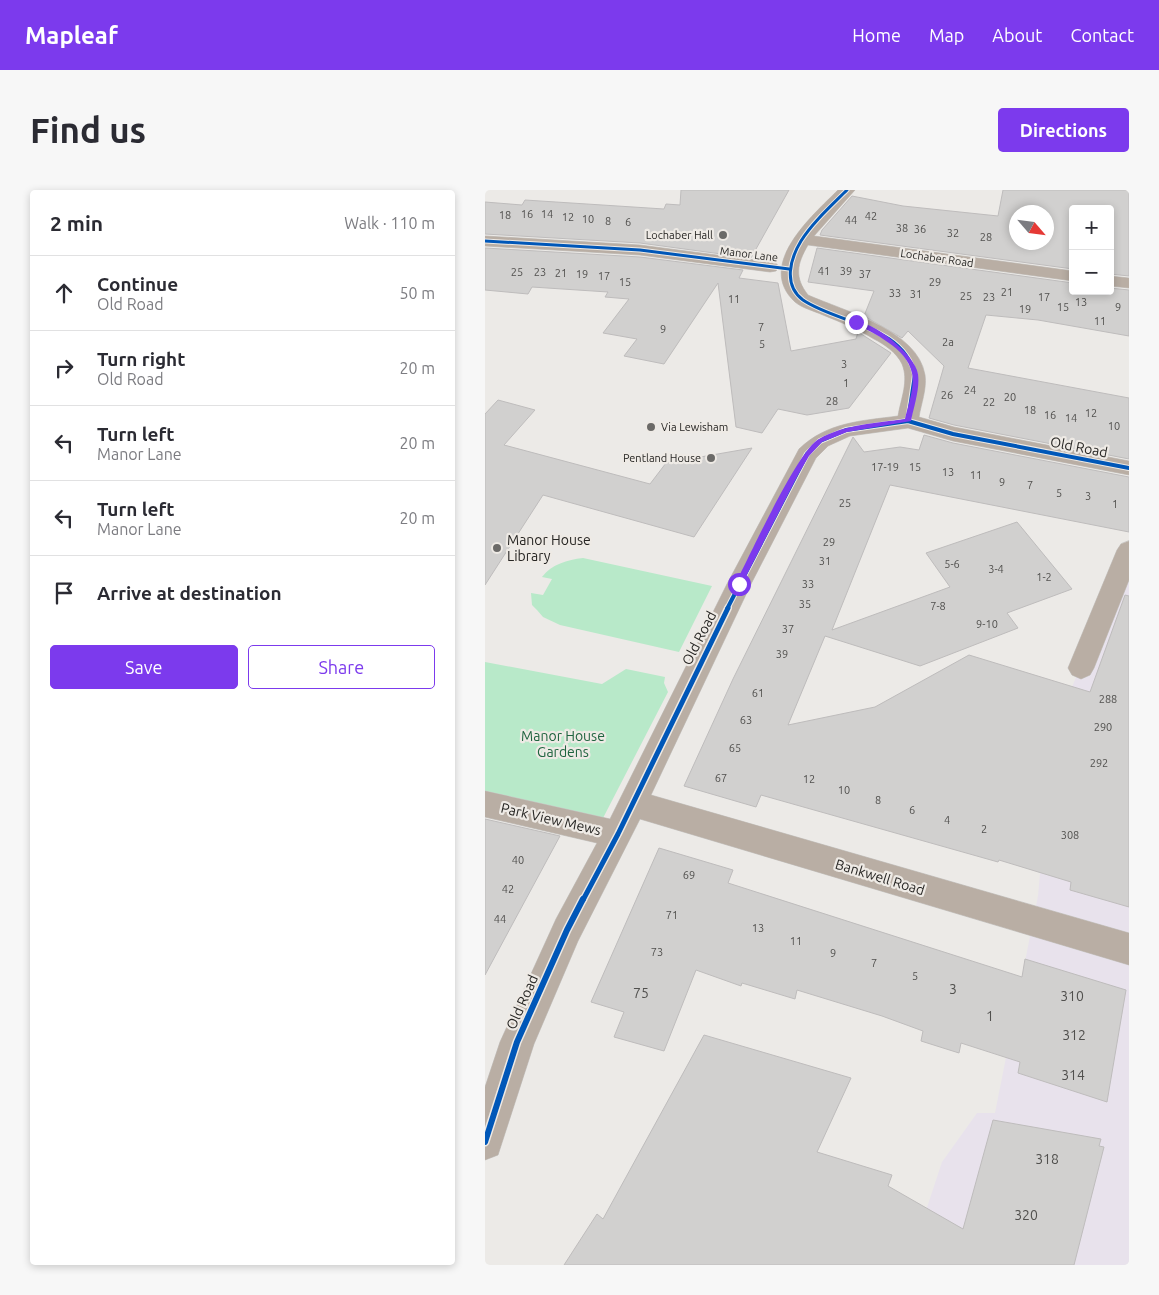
<!DOCTYPE html>
<html lang="en">
<head>
<meta charset="utf-8">
<style>
  :root { --surface:#fff; --page:#f7f7f7; --text:#2b2b33; --muted:#7c7c81; --line:#e1e1e2; --accent:#7c3aed }
  body { margin:0; font-family:Ubuntu,sans-serif; background:var(--page); color:var(--text) }
  .controls { position:absolute; right:15px; top:15px; display:grid; overflow:hidden; border-radius:5px; box-shadow:0 2px 8px #0003 }
  .controls button { width:45px; height:45px; display:grid; place-items:center; padding:0; border:0; border-bottom:1px solid var(--line); background:var(--surface); color:var(--text); font:25px sans-serif }
  .compass { position:absolute; left:524px; top:15px; width:45px; height:45px; border-radius:50%; background:var(--surface); box-shadow:0 2px 8px #0003; rotate:118deg }
  .stop { position:absolute; width:15px; height:15px; margin:-11px; border:4px solid #7c3aed; border-radius:50%; background:#fff }
  .stop.end { background:#7c3aed; border-color:#fff; box-shadow:0 1px 5px #0008 }
  .list { margin:0; padding:0; list-style:none }
  h2 { display:flex; justify-content:space-between; align-items:center; height:65px; margin:0; padding:0 20px; font-size:21px }
  h2 small { font-size:16px; font-weight:400; color:var(--muted) }
  .list li { display:grid; grid-template-columns:32px 1fr auto; gap:15px; align-items:center; box-sizing:border-box; height:75px; padding:0 20px; border-top:1px solid var(--line) }
  .list b { display:block; font-size:19px; white-space:nowrap }
  .list p { margin:0; font-size:16px; white-space:nowrap; color:var(--muted) }
  .list em { font-size:16px; font-style:normal; color:var(--muted) }
  .actions { display:flex; gap:10px; padding:15px 20px }
  .actions a { flex:1; padding:11px 0; border:1px solid var(--accent); border-radius:5px; text-align:center; font-size:18px; color:var(--accent) }
  .actions .main { background:var(--accent); color:#fff }
  .icon { flex:none; width:28px; height:28px; fill:none; stroke:currentColor; stroke-width:2; stroke-linecap:round; stroke-linejoin:round }
  .map { position:relative; flex:none; width:644px; height:1075px; overflow:hidden; border-radius:5px }
  header { display:flex; align-items:center; gap:30px; box-sizing:border-box; height:70px; padding:0 25px; background:var(--accent); color:#fff }
  header strong { font-size:24px }
  nav { display:flex; gap:28px; margin-inline-start:auto; font-size:18px }
  .intro { display:flex; align-items:center; justify-content:space-between; box-sizing:border-box; height:120px; padding:0 30px }
  h1 { margin:0; font-size:35px }
  .button { padding:12px 22px; border-radius:5px; background:var(--accent); color:#fff; font-size:18px; font-weight:700 }
  main { display:flex; gap:30px; padding:0 30px }
  aside { flex:1; background:var(--surface); border-radius:5px; box-shadow:0 2px 8px #0003 }
  .map>svg:first-child { display:block }
  .commercial { fill:#e8e2ec }
  .green { fill:#b8e9c9 }
  .building { fill:#d1d0cf; stroke:#bebcbc; fill-rule:evenodd }
  .lines { fill:none; stroke-linecap:round; stroke-linejoin:round }
  .minor-casing { stroke:#c8c7c5; stroke-width:1 }
  .minor { fill:#b9aea4; fill-rule:evenodd }
  .cycleway-far3-casing { stroke:#eeeae5; stroke-width:5 }
  .cycleway-far2-casing { stroke:#eeeae5; stroke-width:6 }
  .cycleway-far1-casing { stroke:#eeeae5; stroke-width:8 }
  .cycleway-casing { stroke:#eeeae5; stroke-width:9 }
  .cycleway-far3 { stroke:#0057b8; stroke-width:3 }
  .cycleway-far2 { stroke:#0057b8; stroke-width:4 }
  .cycleway-far1 { stroke:#0057b8; stroke-width:5 }
  .cycleway { stroke:#0057b8; stroke-width:6 }
  .route { fill:#7c3aed }
  .poi-dot { fill:#6b6a68; stroke:#eeeae5; stroke-width:2 }
  .labels { text-anchor:middle; dominant-baseline:central; stroke-width:4.5; stroke-linejoin:round; paint-order:stroke }
  .number-label { font-size:11px; fill:#51504e }
  .far-poi-label { font-size:11px; fill:#262523; stroke:#eeeae5; text-anchor:end }
  .far-street-label { font-size:11px; fill:#262523; stroke:#eeeae5 }
  .street-label { font-size:14px; fill:#262523; stroke:#eeeae5 }
  .poi-label { font-size:14px; fill:#262523; stroke:#eeeae5; text-anchor:start }
  .park-label { font-size:14px; fill:#1f643f; stroke:#eeeae5 }
  .near-number-label { font-size:14px; fill:#51504e }
</style>
</head>
<body>
<header>
<strong>Mapleaf</strong>
<nav><a>Home</a><a>Map</a><a>About</a><a>Contact</a></nav>
</header>
<div class="intro"><h1>Find us</h1><a class="button">Directions</a></div>
<main>
<aside>
<h2>2 min<small>Walk · 110 m</small></h2>
<ul class="list">
<li><svg class="icon" aria-label="ahead" viewBox="0 0 24 24"><path d="M12 20V5M6 11l6-6 6 6"/></svg><div><b>Continue</b><p>Old Road</p></div><em>50 m</em></li>
<li><svg class="icon" aria-label="right" viewBox="0 0 24 24"><path d="M7 20v-9h11M14 6l5 5-5 5"/></svg><div><b>Turn right</b><p>Old Road</p></div><em>20 m</em></li>
<li><svg class="icon" aria-label="left" viewBox="0 0 24 24"><path d="M17 20v-9H6M10 6l-5 5 5 5"/></svg><div><b>Turn left</b><p>Manor Lane</p></div><em>20 m</em></li>
<li><svg class="icon" aria-label="left" viewBox="0 0 24 24"><path d="M17 20v-9H6M10 6l-5 5 5 5"/></svg><div><b>Turn left</b><p>Manor Lane</p></div><em>20 m</em></li>
<li><svg class="icon" aria-label="arrive" viewBox="0 0 24 24"><path d="M6 21V4h12l-3 4 3 4H6"/></svg><div><b>Arrive at destination</b></div></li>
</ul>
<div class="actions"><a class="main">Save</a><a>Share</a></div>
</aside>
<div class="map">
<svg width="644" height="1075" viewBox="0 0 644 1075">
  <rect width="100%" height="100%" fill="#eceae7"/>
  <path class="commercial" d="M 644,362 L 644,1075 L 423,1075 L 457,972 L 492,923 L 510,923 L 553,706 L 568,542 Z"/>
  <g class="green">
    <path d="M 98,368 L 227,396 L 194,462 L 75,435 L 58,427 L 52,420 L 47,415 L 46,403 L 58,405 L 67,389 L 57,387 C 67,374 82,370 98,368 Z"/>
    <path d="M 0,472 L 117,494 L 141,479 L 180,487 L 179,493 L 183,502 L 117,630 L 0,607 Z"/>
  </g>
  <g class="building">
    <path d="M 196,0 L 304,0 L 266,68 L 155,53 L 0,44 L 0,12 L 37,15 L 40,10 L 179,19 L 181,14 L 195,15 Z"/>
    <path d="M 518,0 L 644,0 L 644,86 L 625,84 L 625,19 L 588,19 L 588,79 L 335,45 L 337,40 L 367,6 L 418,16 L 513,26 ZM 532,22 L 562,22 L 562,52 L 532,52 Z"/>
    <path d="M 0,58 L 155,67 L 258,80 L 254,88 L 293,93 L 306,161 L 371,149 L 373,142 L 406,163 L 364,218 L 322,225 L 293,219 L 277,243 L 251,237 L 233,93 L 179,174 L 139,166 L 152,149 L 118,143 L 144,109 L 120,107 L 123,102 L 47,97 L 43,104 L 0,100 Z"/>
    <path d="M 332,58 L 588,93 L 588,101 L 625,101 L 625,98 L 644,100 L 644,146 L 553,130 L 501,125 L 483,178 L 644,208 L 644,269 L 469,235 L 444,228 L 459,176 L 423,141 L 417,148 L 379,126 L 389,101 L 323,92 Z"/>
    <path d="M 13,210 L 50,220 L 19,255 L 165,294 L 181,273 L 267,258 L 209,347 L 58,305 L 0,395 L 0,224 Z"/>
    <path d="M 439,245 L 468,253 L 644,287 L 644,342 L 405,295 L 347,440 L 465,397 L 441,363 L 532,332 L 587,399 L 522,423 L 533,438 L 435,476 L 340,446 L 303,535 L 390,517 L 484,465 L 605,502 L 640,405 L 644,406 L 644,717 L 585,700 L 586,692 L 514,670 L 513,672 L 276,605 L 271,617 L 199,596 L 248,489 L 368,247 L 379,262 L 415,257 L 434,260 Z"/>
    <path d="M 0,629 L 75,646 L 0,785 Z"/>
    <path d="M 174,658 L 248,680 L 243,693 L 537,787 L 540,769 L 641,800 L 622,912 L 533,883 L 535,872 L 476,853 L 474,863 L 436,851 L 438,841 L 397,826 L 312,800 L 310,809 L 257,793 L 256,796 L 211,780 L 179,861 L 129,847 L 139,822 L 106,812 Z"/>
    <path d="M 219,845 L 366,888 L 332,962 L 407,985 L 403,996 L 478,1039 L 508,930 L 616,949 L 614,956 L 619,957 L 589,1075 L 79,1075 L 112,1024 L 118,1029 Z"/>
  </g>
  <g class="lines">
    <defs>
      <g id="minor">
        <path d="M 353,0 L 370,0 L 329,46 L 588,81 L 588,91 L 323,55 C 312,74 309,87 323,105 C 359,121 433,140 440,185 C 442,199 436,214 434,227 L 469,237 L 644,271 L 644,285 L 468,251 L 423,238 L 365,246 L 343,256 L 331,268 L 266,394 L 166,605 L 644,743 L 644,775 L 155,629 L 93,751 L 49,854 L 13,965 L 0,970 L 0,897 L 15,852 L 71,729 L 112,653 L 0,627 L 0,601 L 125,629 L 242,394 L 314,259 C 342,232 376,231 413,226 C 416,208 424,191 417,174 C 412,163 399,154 389,149 C 373,139 355,132 338,125 C 329,121 317,118 310,112 C 270,75 327,26 353,0 Z"/>
        <path d="M 0,46 L 155,55 L 285,72 L 291,73 L 294,77 L 291,81 L 285,82 L 155,65 L 0,56 Z"/>
        <path d="M 625,86 L 644,88 L 644,98 L 625,96 Z"/>
        <path d="M 644,351 L 644,390 L 609,478 L 605,485 L 596,489 L 587,485 L 583,478 L 632,360 L 636,354 Z"/>
      </g>
    </defs>
    <use href="#minor" class="minor-casing"/>
    <use href="#minor" class="minor"/>
    <defs>
      <g id="cycleway-far3">
        <path d="M 362,0 C 346,16 328,32 316,51 C 305,69 298,95 318,110 C 353,134 420,135 430,186"/>
        <path d="M 0,51 L 155,60 L 304,79"/>
      </g>
      <g id="cycleway-far2">
        <path d="M 423,231 L 430,185"/>
        <path d="M 242,419 L 322,264 L 335,251 L 361,240 L 423,231 L 468,244 L 644,278"/>
      </g>
      <path id="cycleway-far1" d="M 98,710 L 133,644 L 243,418"/>
      <path id="cycleway" d="M 0,952 L 32,852 L 82,740 L 98,709"/>
    </defs>
    <use href="#cycleway-far3" class="cycleway-far3-casing"/>
    <use href="#cycleway-far2" class="cycleway-far2-casing"/>
    <use href="#cycleway-far1" class="cycleway-far1-casing"/>
    <use href="#cycleway" class="cycleway-casing"/>
    <use href="#cycleway-far3" class="cycleway-far3"/>
    <use href="#cycleway-far2" class="cycleway-far2"/>
    <use href="#cycleway-far1" class="cycleway-far1"/>
    <use href="#cycleway" class="cycleway"/>
  </g>
  <path class="route" d="M 369,131 C 388,131 430,164 433,184 C 435,199 429,216 426,231 L 362,242 L 337,252 L 324,266 L 313,285 L 256,396 L 251,396 L 250,394 C 265,366 312,261 334,249 C 360,234 392,233 420,229 C 423,215 430,197 427,183 C 422,158 388,143 369,133 Z"/>
  <g class="poi-dot">
    <circle cx="238" cy="45" r="5"/>
    <circle cx="166" cy="237" r="5"/>
    <circle cx="226" cy="268" r="5"/>
    <circle cx="12" cy="358" r="5"/>
  </g>
  <g class="labels">
    <g class="number-label">
      <text x="42" y="24">16</text>
      <text x="62" y="24">14</text>
      <text x="20" y="25">18</text>
      <text x="386" y="26">42</text>
      <text x="83" y="27">12</text>
      <text x="103" y="29">10</text>
      <text x="366" y="30">44</text>
      <text x="123" y="31">8</text>
      <text x="143" y="32">6</text>
      <text x="417" y="38">38</text>
      <text x="435" y="39">36</text>
      <text x="468" y="43">32</text>
      <text x="501" y="47">28</text>
      <text x="339" y="81">41</text>
      <text x="361" y="81">39</text>
      <text x="32" y="82">25</text>
      <text x="55" y="82">23</text>
      <text x="76" y="83">21</text>
      <text x="97" y="84">19</text>
      <text x="380" y="84">37</text>
      <text x="119" y="86">17</text>
      <text x="140" y="92">15</text>
      <text x="450" y="92">29</text>
      <text x="522" y="102">21</text>
      <text x="410" y="103">33</text>
      <text x="431" y="104">31</text>
      <text x="481" y="106">25</text>
      <text x="504" y="107">23</text>
      <text x="559" y="107">17</text>
      <text x="249" y="109">11</text>
      <text x="596" y="112">13</text>
      <text x="578" y="117">15</text>
      <text x="633" y="117">9</text>
      <text x="540" y="119">19</text>
      <text x="615" y="131">11</text>
      <text x="276" y="137">7</text>
      <text x="178" y="139">9</text>
      <text x="463" y="152">2a</text>
      <text x="277" y="154">5</text>
      <text x="359" y="174">3</text>
      <text x="361" y="193">1</text>
      <text x="485" y="200">24</text>
      <text x="462" y="205">26</text>
      <text x="525" y="207">20</text>
      <text x="347" y="211">28</text>
      <text x="504" y="212">22</text>
      <text x="545" y="220">18</text>
      <text x="606" y="223">12</text>
      <text x="565" y="225">16</text>
      <text x="586" y="228">14</text>
      <text x="629" y="236">10</text>
      <text x="400" y="277">17-19</text>
      <text x="430" y="277">15</text>
      <text x="463" y="282">13</text>
      <text x="491" y="285">11</text>
      <text x="517" y="292">9</text>
      <text x="545" y="295">7</text>
      <text x="574" y="303">5</text>
      <text x="603" y="306">3</text>
      <text x="360" y="313">25</text>
      <text x="630" y="314">1</text>
      <text x="344" y="352">29</text>
      <text x="340" y="371">31</text>
      <text x="467" y="374">5-6</text>
      <text x="511" y="379">3-4</text>
      <text x="559" y="387">1-2</text>
      <text x="323" y="394">33</text>
      <text x="320" y="414">35</text>
      <text x="453" y="416">7-8</text>
      <text x="502" y="434">9-10</text>
      <text x="303" y="439">37</text>
      <text x="297" y="464">39</text>
      <text x="273" y="503">61</text>
      <text x="623" y="509">288</text>
      <text x="261" y="530">63</text>
      <text x="618" y="537">290</text>
      <text x="250" y="558">65</text>
      <text x="614" y="573">292</text>
      <text x="236" y="588">67</text>
      <text x="324" y="589">12</text>
      <text x="359" y="600">10</text>
      <text x="393" y="610">8</text>
      <text x="427" y="620">6</text>
      <text x="462" y="630">4</text>
      <text x="499" y="639">2</text>
      <text x="585" y="645">308</text>
      <text x="33" y="670">40</text>
      <text x="204" y="685">69</text>
      <text x="23" y="699">42</text>
      <text x="187" y="725">71</text>
      <text x="15" y="729">44</text>
      <text x="273" y="738">13</text>
      <text x="311" y="751">11</text>
      <text x="172" y="762">73</text>
      <text x="348" y="763">9</text>
      <text x="389" y="773">7</text>
      <text x="430" y="786">5</text>
    </g>
    <g class="far-poi-label">
      <text x="228" y="45">Lochaber Hall</text>
      <text x="176" y="237" text-anchor="start">Via Lewisham</text>
      <text x="216" y="268">Pentland House</text>
    </g>
    <g class="far-street-label">
      <text transform="translate(264 64) rotate(7)">Manor Lane</text>
      <text transform="translate(452 68) rotate(8)">Lochaber Road</text>
    </g>
    <g class="street-label">
      <text transform="translate(594 257) rotate(11)">Old Road</text>
      <text transform="translate(214 448) rotate(-63)">Old Road</text>
      <text transform="translate(66 629) rotate(13)">Park View Mews</text>
      <text transform="translate(395 687) rotate(17)">Bankwell Road</text>
      <text transform="translate(37 812) rotate(-66)">Old Road</text>
    </g>
    <g class="poi-label">
      <text x="22" y="350">Manor House<tspan x="22" dy="16">Library</tspan></text>
    </g>
    <g class="park-label">
      <text x="78" y="546">Manor House<tspan x="78" dy="16">Gardens</tspan></text>
    </g>
    <g class="near-number-label">
      <text x="468" y="799">3</text>
      <text x="156" y="803">75</text>
      <text x="587" y="806">310</text>
      <text x="505" y="826">1</text>
      <text x="589" y="845">312</text>
      <text x="588" y="885">314</text>
      <text x="562" y="969">318</text>
      <text x="541" y="1025">320</text>
    </g>
  </g>
</svg>
<div class="controls">
<button>+</button>
<button>−</button>
</div>
<svg class="compass" viewBox="-18 -18 36 36"><path d="M0-13l5 13h-10z" fill="#e53935"/><path d="M0 13l5-13h-10z" fill="#7c7c81"/></svg>
<div class="stop" style="left:254px;top:394px"></div>
<div class="stop end" style="left:371px;top:132px"></div>
</div>
</main>
</body>
</html>
